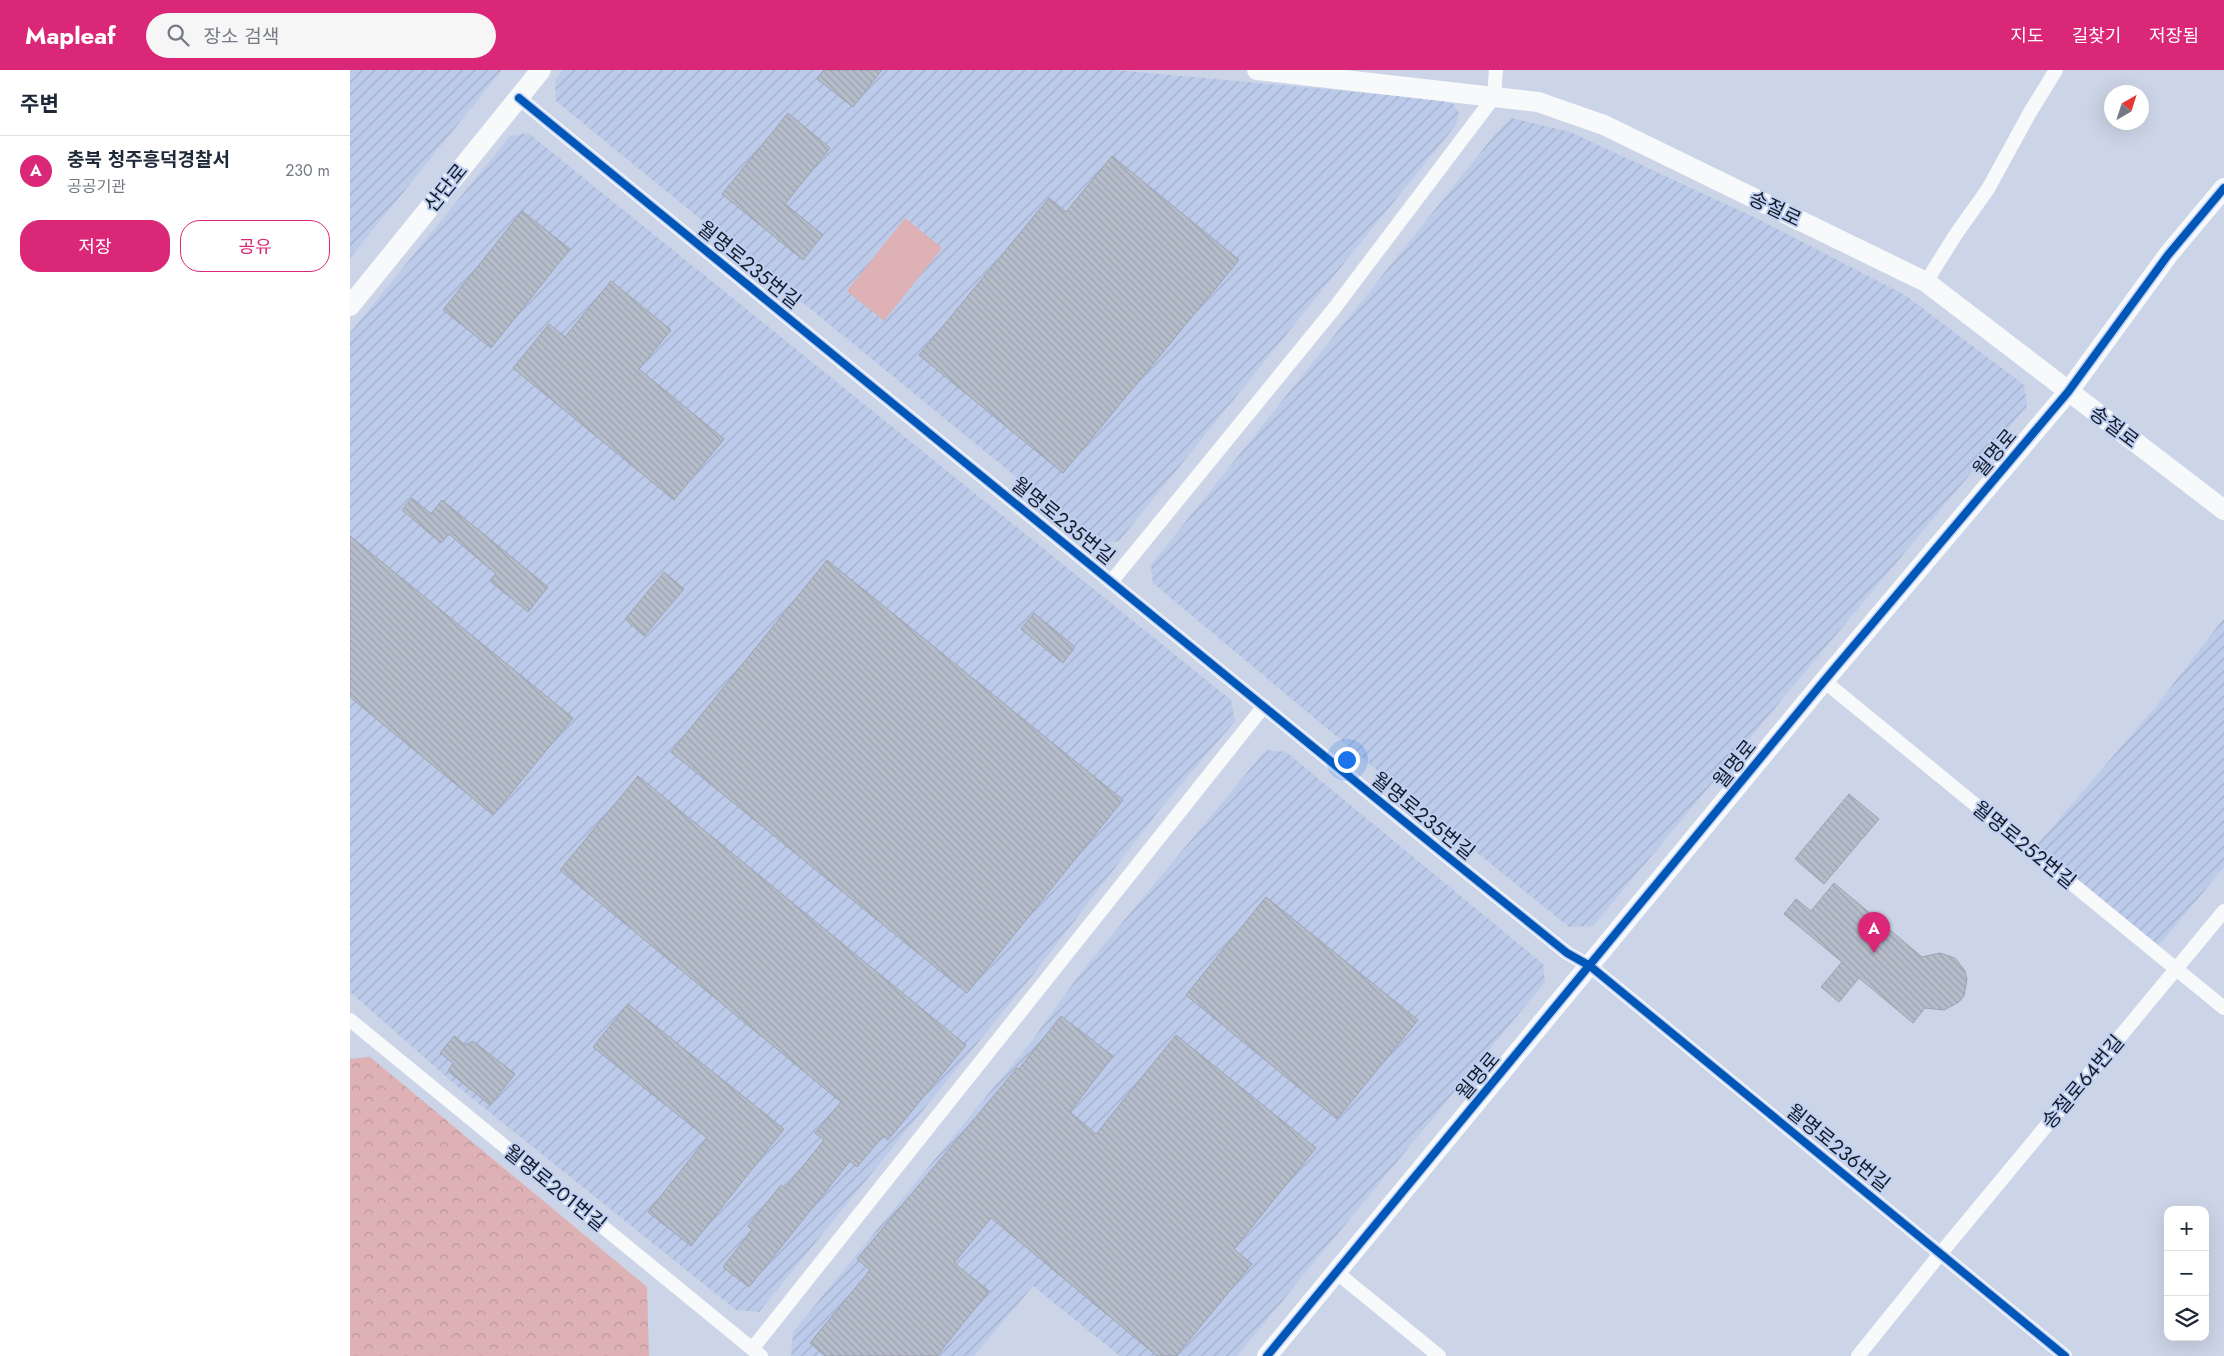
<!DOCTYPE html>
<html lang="ko">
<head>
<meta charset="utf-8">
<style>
  :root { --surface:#fff; --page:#f6f6f7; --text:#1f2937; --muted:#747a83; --line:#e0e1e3; --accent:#db2777 }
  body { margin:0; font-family:Jost,"Noto Sans KR",sans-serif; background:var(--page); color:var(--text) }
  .controls { position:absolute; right:15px; bottom:15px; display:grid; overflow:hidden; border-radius:10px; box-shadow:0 5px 20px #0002 }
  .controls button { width:45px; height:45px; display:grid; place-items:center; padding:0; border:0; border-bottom:1px solid var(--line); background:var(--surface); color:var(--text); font:25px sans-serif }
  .compass { position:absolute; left:1754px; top:15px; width:45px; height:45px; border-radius:50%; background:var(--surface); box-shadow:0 5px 20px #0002; rotate:39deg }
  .you { position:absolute; left:996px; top:689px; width:18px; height:18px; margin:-12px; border:4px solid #fff; border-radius:50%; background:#1a73e8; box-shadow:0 0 0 8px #1a73e833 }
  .badge { display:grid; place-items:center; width:32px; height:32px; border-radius:50%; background:var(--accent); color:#fff; font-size:16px; font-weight:700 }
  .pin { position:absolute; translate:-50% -41px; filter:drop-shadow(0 1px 2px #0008) }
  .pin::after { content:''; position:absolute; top:26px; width:18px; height:15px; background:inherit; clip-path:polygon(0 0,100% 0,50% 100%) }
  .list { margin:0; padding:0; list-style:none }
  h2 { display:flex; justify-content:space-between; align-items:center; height:65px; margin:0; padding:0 20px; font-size:21px }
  h2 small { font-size:16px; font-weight:400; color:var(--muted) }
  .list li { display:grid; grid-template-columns:32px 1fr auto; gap:15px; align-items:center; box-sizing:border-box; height:70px; padding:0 20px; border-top:1px solid var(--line) }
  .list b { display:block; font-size:19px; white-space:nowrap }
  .list p { margin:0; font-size:16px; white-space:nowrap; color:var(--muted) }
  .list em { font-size:16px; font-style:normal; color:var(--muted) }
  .actions { display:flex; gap:10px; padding:15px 20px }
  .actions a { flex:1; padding:11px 0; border:1px solid var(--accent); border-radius:20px; text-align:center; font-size:18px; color:var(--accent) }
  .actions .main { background:var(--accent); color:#fff }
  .icon { flex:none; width:28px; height:28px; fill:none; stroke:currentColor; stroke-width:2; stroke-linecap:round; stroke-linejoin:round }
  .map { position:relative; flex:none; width:1874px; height:1286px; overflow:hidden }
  header { display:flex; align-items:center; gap:30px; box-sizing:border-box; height:70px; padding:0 25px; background:var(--accent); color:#fff }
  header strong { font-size:24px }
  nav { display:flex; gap:28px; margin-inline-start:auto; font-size:18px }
  .search { width:350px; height:45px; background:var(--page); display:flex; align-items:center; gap:12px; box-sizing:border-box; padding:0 18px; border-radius:28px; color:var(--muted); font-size:19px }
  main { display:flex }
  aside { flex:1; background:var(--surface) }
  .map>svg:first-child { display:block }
  .industrial { fill:url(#industrial-furrows) }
  .forest { fill:url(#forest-crowns) }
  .pitch { fill:#deb1b5 }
  .building { fill:url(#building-back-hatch); stroke:#9da3b1 }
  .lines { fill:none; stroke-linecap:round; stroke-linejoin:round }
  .street { stroke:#f7f9fb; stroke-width:14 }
  .secondary { stroke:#f7f9fb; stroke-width:20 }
  .cycleway-casing { stroke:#c0d0f3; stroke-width:11 }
  .cycleway { stroke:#0057b8; stroke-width:8 }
  .labels { text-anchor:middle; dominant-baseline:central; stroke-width:4; stroke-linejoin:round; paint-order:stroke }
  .street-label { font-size:20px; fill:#141a26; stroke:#c0d0f3 }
</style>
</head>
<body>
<header>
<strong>Mapleaf</strong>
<div class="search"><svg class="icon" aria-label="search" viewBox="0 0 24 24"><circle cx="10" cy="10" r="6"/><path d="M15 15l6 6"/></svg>장소 검색</div>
<nav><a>지도</a><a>길찾기</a><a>저장됨</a></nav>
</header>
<main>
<aside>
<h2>주변<small></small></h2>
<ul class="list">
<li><span class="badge">A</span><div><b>충북 청주흥덕경찰서</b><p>공공기관</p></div><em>230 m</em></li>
</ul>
<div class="actions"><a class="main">저장</a><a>공유</a></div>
</aside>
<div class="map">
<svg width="1874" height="1286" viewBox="0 0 1874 1286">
  <defs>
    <pattern id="industrial-furrows" width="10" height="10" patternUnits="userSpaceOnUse" patternTransform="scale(1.25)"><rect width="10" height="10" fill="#bdcbea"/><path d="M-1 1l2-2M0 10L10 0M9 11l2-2" fill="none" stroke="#a2aec9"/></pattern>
    <pattern id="forest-crowns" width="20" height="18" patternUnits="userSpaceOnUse" patternTransform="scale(1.25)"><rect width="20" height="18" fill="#deb1b5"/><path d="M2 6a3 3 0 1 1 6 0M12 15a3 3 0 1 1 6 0" fill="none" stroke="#be989c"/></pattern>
    <pattern id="building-back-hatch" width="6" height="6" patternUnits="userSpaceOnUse" patternTransform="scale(1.25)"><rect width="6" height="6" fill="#b5bcca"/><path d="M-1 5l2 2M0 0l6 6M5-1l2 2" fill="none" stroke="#9ba1ad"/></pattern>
  </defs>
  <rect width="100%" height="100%" fill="#ccd4e7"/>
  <g class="industrial">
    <path d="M 0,0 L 152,0 L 0,188 Z"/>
    <path d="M 213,0 L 767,0 L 1092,30 L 1103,34 L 1109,43 L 1106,55 L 769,471 L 748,474 L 206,31 L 205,10 Z"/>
    <path d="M 1161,48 L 1220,62 L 1406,148 L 1555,225 L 1674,315 L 1677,336 L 1243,856 L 1219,857 L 1083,747 L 803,513 L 801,495 L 1146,63 Z"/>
    <path d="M 178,63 L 881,630 L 885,651 L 807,743 L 682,906 L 409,1242 L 386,1240 L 108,1017 L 0,922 L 0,263 L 160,66 Z"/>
    <path d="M 1874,548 L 1874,797 L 1806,879 L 1686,776 L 1807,635 Z"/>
    <path d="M 916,680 L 936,682 L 1193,894 L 1195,912 L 887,1286 L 770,1286 L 683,1216 L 624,1286 L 441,1286 L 443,1262 L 681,972 L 732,901 Z"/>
  </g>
  <path class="forest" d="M 20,987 L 297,1217 L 299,1286 L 0,1286 L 0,989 Z"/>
  <path class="pitch" d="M 555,148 L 592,178 L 534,251 L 497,221 Z"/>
  <g class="building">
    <path d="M 474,0 L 532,0 L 503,37 L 467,9 Z"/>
    <path d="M 438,43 L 480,78 L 435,134 L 473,165 L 453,190 L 372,124 Z"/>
    <path d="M 762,86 L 889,190 L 713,403 L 569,285 L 699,128 L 716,142 Z"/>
    <path d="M 172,141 L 220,179 L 141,278 L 93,240 Z"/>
    <path d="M 261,211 L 321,260 L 289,299 L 374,369 L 324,430 L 163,298 L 199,254 L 215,267 Z"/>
    <path d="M 62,428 L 81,444 L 92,430 L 198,517 L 178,542 L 140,511 L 146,504 L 99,464 L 91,473 L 52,440 Z"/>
    <path d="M 0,466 L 223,648 L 143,745 L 0,627 Z"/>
    <path d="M 477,490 L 773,730 L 617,923 L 321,682 Z"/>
    <path d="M 314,502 L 334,519 L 294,566 L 275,549 Z"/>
    <path d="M 684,543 L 725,577 L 713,593 L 671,559 Z"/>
    <path d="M 288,706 L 616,975 L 538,1070 L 533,1066 L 507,1097 L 500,1091 L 399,1217 L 373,1197 L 402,1160 L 398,1156 L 431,1115 L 435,1118 L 474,1070 L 465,1063 L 491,1032 L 210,800 Z"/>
    <path d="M 1499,724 L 1529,749 L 1474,814 L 1445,789 Z"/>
    <path d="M 1484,813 L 1572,887 L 1590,883 L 1605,888 L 1615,901 L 1617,909 L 1614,926 L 1609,932 L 1594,940 L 1575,938 L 1563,953 L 1509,908 L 1489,932 L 1471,917 L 1492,892 L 1434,844 L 1446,829 L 1461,841 Z"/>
    <path d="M 916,827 L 1068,950 L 987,1049 L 836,925 Z"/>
    <path d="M 278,934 L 434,1059 L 341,1176 L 298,1142 L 357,1068 L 243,977 Z"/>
    <path d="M 711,946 L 763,986 L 720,1042 L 746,1064 L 826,965 L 966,1078 L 884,1179 L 902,1194 L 826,1286 L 807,1286 L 641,1148 L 604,1193 L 639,1221 L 587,1286 L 475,1286 L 460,1273 L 520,1200 L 507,1189 L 667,998 L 669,999 Z"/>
    <path d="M 104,966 L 115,975 L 123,971 L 165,1004 L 140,1035 L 98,1001 L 103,993 L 90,983 Z"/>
  </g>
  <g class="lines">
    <g class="street">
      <path d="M 169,28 L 1083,775 L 1217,883 L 1240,896 L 1715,1286"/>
      <path d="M 1576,212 L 1606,164 L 1638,119 L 1679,44 L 1706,0"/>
      <path d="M 761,512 L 983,240 L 1144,27 L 1146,0"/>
      <path d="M 1474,611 L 1874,938"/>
      <path d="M 0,950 L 411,1286"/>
      <path d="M 986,1202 L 1089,1286"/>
      <path d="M 402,1279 L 914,636"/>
      <path d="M 1508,1286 L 1591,1183 L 1874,841"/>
    </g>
    <g class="secondary">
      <path d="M 907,0 L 1188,32 L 1254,55 L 1576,212 L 1874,440"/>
      <path d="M 0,236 L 191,0"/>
      <path d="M 917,1286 L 1474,611 L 1718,322 L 1818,185 L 1874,118"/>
    </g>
    <defs>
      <g id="cycleway">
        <path d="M 169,28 L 1083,775 L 1217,883 L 1240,896 L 1715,1286"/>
        <path d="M 917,1286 L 1474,611 L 1718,322 L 1818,185 L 1874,118"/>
      </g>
    </defs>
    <use href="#cycleway" class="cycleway-casing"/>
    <use href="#cycleway" class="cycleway"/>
  </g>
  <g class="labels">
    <g class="street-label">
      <text transform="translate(96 118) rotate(-51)">산단로</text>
      <text transform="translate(1425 139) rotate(26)">송절로</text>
      <text transform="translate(399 195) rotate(39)">월명로235번길</text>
      <text transform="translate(1764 357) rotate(37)">송절로</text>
      <text transform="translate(1645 383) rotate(-50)">월명로</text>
      <text transform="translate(713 451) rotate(39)">월명로235번길</text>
      <text transform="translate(1385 694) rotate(-51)">월명로</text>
      <text transform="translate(1073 746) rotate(39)">월명로235번길</text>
      <text transform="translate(1674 775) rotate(39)">월명로252번길</text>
      <text transform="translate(1128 1006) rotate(-50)">월명로</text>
      <text transform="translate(1733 1012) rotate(-50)">송절로64번길</text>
      <text transform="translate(1488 1078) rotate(39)">월명로236번길</text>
      <text transform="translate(205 1118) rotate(39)">월명로201번길</text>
    </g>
  </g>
</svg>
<div class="controls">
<button>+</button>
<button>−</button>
<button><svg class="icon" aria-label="layers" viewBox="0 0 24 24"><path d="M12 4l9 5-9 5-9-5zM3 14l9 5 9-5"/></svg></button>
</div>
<svg class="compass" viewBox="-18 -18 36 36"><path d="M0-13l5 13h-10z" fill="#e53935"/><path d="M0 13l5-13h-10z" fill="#747a83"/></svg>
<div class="you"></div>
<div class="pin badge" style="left:1524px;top:883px">A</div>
</div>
</main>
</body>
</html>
